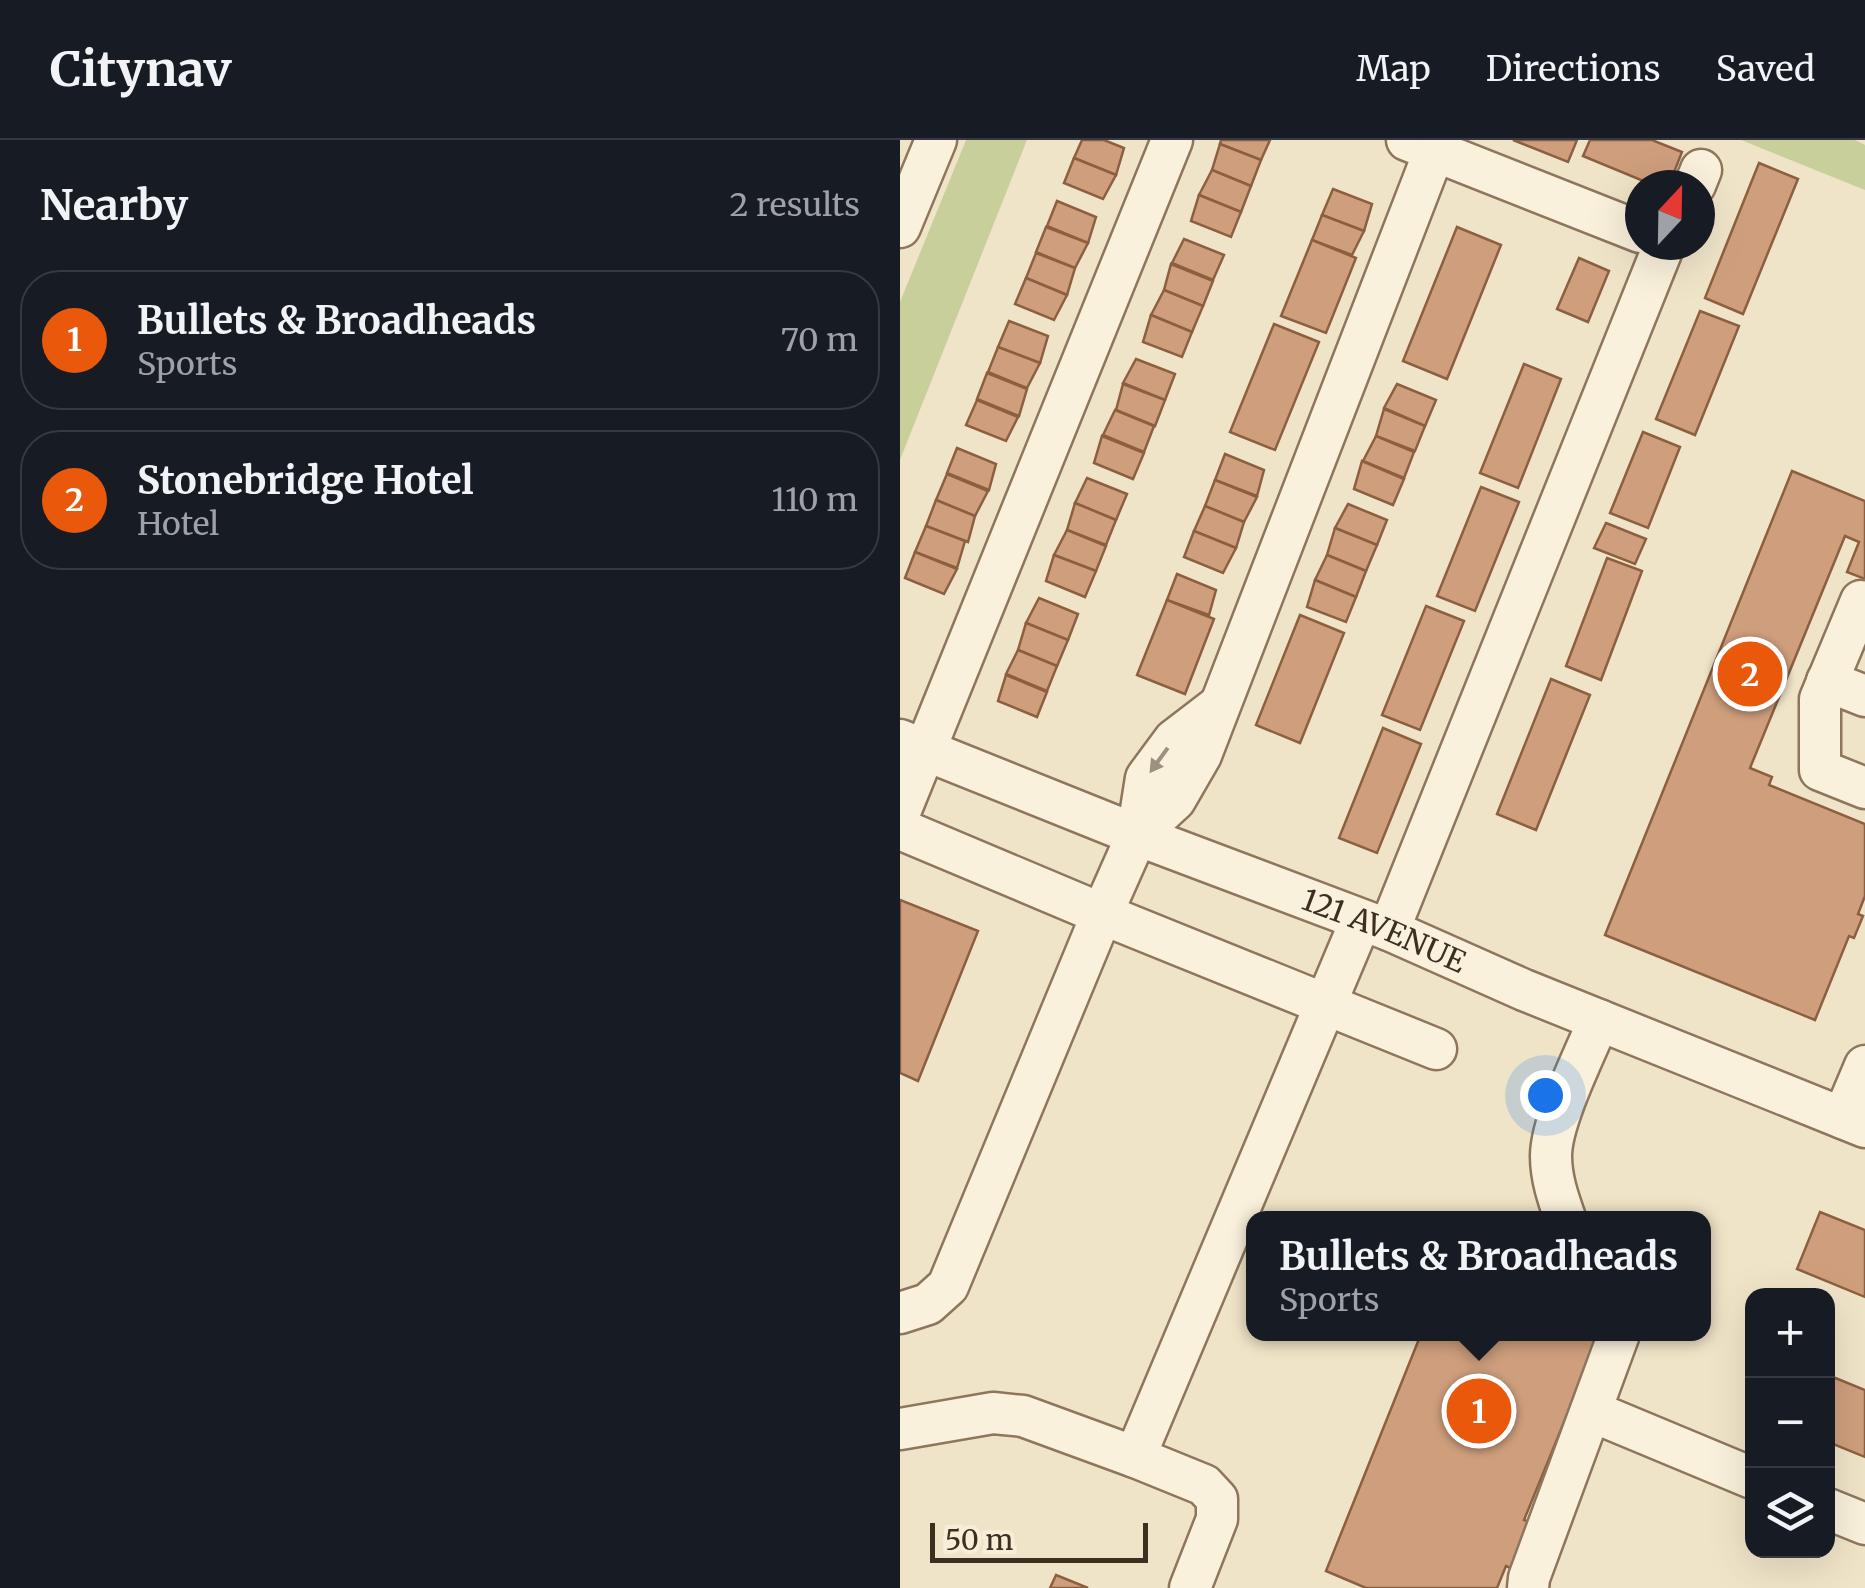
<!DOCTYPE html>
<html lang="en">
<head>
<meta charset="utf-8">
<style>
  :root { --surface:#171b24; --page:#20242c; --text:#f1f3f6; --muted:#9ea1a6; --line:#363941; --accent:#ea580c }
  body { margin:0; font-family:Merriweather,serif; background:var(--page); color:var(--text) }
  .controls { position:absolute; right:30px; bottom:30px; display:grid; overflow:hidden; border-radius:20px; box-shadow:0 10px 40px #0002 }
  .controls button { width:90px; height:90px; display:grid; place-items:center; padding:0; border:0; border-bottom:2px solid var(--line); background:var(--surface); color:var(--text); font:50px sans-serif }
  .compass { position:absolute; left:725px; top:30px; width:90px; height:90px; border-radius:50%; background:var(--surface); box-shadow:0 10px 40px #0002; rotate:22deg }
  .scale { position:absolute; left:30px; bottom:25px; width:218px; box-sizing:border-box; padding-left:10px; border:5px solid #3d2e20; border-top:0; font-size:28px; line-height:35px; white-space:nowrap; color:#3d2e20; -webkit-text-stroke:8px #f7eed8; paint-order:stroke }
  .you { position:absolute; left:645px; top:955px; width:35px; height:35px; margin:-25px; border:8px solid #fff; border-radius:50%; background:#1a73e8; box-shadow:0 0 0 15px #1a73e833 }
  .badge { display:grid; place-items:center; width:65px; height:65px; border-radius:50%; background:var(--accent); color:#fff; font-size:32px; font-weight:700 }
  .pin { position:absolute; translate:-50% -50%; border:5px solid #fff; box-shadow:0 2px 10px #0006 }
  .popup { position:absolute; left:346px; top:1071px; width:465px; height:130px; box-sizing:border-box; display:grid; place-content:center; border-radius:20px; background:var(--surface); filter:drop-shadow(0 2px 8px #0005); font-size:32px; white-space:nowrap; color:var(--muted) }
  .popup b { font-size:38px; color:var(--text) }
  .popup::after { content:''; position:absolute; left:50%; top:100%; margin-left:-20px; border:20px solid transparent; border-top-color:var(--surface) }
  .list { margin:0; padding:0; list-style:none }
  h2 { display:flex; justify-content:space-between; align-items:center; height:130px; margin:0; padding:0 40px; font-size:42px }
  h2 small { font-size:32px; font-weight:400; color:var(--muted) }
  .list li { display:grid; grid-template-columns:65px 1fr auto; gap:30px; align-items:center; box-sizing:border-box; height:140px; margin:0 20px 20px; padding:0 20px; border:2px solid var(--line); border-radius:40px }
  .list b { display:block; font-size:38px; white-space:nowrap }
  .list p { margin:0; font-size:32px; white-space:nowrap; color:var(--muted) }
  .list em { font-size:32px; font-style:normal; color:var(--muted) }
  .icon { flex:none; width:55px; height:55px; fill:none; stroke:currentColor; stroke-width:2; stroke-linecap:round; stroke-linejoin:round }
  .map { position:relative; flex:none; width:965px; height:1448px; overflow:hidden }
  header { display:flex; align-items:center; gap:60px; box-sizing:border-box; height:140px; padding:0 50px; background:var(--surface); border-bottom:2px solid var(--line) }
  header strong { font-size:48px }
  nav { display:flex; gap:55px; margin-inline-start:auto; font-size:35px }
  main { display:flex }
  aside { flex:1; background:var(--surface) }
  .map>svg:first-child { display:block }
  .green { fill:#c9cf9b }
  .building { fill:#cf9f7d; stroke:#8d5f41; stroke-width:2.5 }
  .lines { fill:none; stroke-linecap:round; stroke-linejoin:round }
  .minor-casing { stroke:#8d765c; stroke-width:45 }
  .minor { stroke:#faf1dc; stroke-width:40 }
  .oneway { fill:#9c907e }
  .labels { text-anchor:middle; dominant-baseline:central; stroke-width:10; stroke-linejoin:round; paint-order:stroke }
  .street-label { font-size:30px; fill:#3d2e20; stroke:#f7eed8 }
</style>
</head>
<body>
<header>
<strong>Citynav</strong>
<nav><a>Map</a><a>Directions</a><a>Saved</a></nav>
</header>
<main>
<aside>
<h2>Nearby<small>2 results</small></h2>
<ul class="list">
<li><span class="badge">1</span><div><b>Bullets &amp; Broadheads</b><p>Sports</p></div><em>70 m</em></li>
<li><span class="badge">2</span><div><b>Stonebridge Hotel</b><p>Hotel</p></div><em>110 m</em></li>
</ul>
</aside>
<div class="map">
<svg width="965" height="1448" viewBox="0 0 965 1448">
  <rect width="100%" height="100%" fill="#f0e4c8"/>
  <g class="green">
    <path d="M 66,0 L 127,0 L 0,320 L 0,162 Z"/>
    <path d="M 841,0 L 955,0 L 965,5 L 965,50 Z"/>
  </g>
  <g class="building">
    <path d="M 182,0 L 204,0 L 224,8 L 216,35 L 174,18 Z"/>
    <path d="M 321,0 L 370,0 L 361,20 L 320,4 Z"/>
    <path d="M 613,0 L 677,0 L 668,22 Z"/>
    <path d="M 690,0 L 752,0 L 782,12 L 769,45 L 753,45 L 683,16 Z"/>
    <path d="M 320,4 L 361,20 L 351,46 L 312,30 Z"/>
    <path d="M 174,18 L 216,35 L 203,59 L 164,43 Z"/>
    <path d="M 859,23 L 898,39 L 843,174 L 805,158 Z"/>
    <path d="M 312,30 L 351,46 L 341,72 L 299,55 Z"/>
    <path d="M 433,49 L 472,64 L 464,91 L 422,75 Z"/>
    <path d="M 299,55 L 341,72 L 331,97 L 291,81 Z"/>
    <path d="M 157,61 L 196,77 L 188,103 L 147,86 Z"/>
    <path d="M 422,75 L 464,91 L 452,115 L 412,100 Z"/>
    <path d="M 146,87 L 188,103 L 175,128 L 136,112 Z"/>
    <path d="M 557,87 L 601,105 L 547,239 L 503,221 Z"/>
    <path d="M 284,99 L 324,115 L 313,140 L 272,123 Z"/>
    <path d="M 412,100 L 456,118 L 426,193 L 381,176 Z"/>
    <path d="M 136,113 L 175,128 L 167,155 L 126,138 Z"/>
    <path d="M 679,118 L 709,131 L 688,182 L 657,169 Z"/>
    <path d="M 271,124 L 313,141 L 303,166 L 264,150 Z"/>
    <path d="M 126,138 L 167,155 L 154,180 L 115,164 Z"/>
    <path d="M 264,150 L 303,166 L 292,192 L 251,175 Z"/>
    <path d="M 800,171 L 839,186 L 795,295 L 756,279 Z"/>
    <path d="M 251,175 L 292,192 L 282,217 L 243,202 Z"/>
    <path d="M 109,181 L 148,196 L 140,223 L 98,207 Z"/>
    <path d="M 374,184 L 419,202 L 375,310 L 330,292 Z"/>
    <path d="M 98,207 L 140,223 L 127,248 L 88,232 Z"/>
    <path d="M 236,219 L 275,234 L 265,260 L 223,243 Z"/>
    <path d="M 624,224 L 661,239 L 618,348 L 580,333 Z"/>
    <path d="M 87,233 L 127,249 L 119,276 L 77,259 Z"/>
    <path d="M 223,244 L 265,260 L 255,286 L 216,270 Z"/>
    <path d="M 497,244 L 536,260 L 525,286 L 484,268 Z"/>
    <path d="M 77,260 L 118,277 L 106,301 L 66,285 Z"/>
    <path d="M 484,269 L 525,286 L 515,311 L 476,296 Z"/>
    <path d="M 215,270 L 254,286 L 244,312 L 203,295 Z"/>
    <path d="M 743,292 L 780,307 L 748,388 L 710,373 Z"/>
    <path d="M 202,296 L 244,313 L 233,339 L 194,323 Z"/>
    <path d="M 476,296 L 514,312 L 504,338 L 463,321 Z"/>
    <path d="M 57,308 L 96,324 L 89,350 L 47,333 Z"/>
    <path d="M 325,314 L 364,330 L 357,356 L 315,340 Z"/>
    <path d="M 462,321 L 504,339 L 493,365 L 454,349 Z"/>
    <path d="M 892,331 L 965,361 L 965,439 L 947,432 L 959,402 L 945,396 L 850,628 L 872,637 L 869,645 L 965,684 L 965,756 L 958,774 L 963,776 L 954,798 L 949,796 L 915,880 L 705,795 Z"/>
    <path d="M 47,334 L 88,351 L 75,376 L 36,360 Z"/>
    <path d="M 187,338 L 227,354 L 216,380 L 175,363 Z"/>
    <path d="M 315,340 L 357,357 L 344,382 L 305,366 Z"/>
    <path d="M 581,347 L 619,362 L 575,471 L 537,456 Z"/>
    <path d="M 36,360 L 75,376 L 68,402 L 26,386 Z"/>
    <path d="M 175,363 L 216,380 L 206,405 L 167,390 Z"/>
    <path d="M 448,364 L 487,380 L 477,405 L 435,388 Z"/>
    <path d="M 305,366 L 344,382 L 336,408 L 294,391 Z"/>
    <path d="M 706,383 L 746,399 L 735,424 L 694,408 Z"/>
    <path d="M 26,386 L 65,401 L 57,428 L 15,412 Z"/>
    <path d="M 435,388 L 477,405 L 466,431 L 427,415 Z"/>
    <path d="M 167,390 L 206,406 L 196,431 L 154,415 Z"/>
    <path d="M 294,391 L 336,408 L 323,433 L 284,417 Z"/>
    <path d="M 15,412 L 57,429 L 44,454 L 5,438 Z"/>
    <path d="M 154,415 L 196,431 L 185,457 L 146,441 Z"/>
    <path d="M 427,415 L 466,431 L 456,457 L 415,440 Z"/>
    <path d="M 707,418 L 742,431 L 701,540 L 666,526 Z"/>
    <path d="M 277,434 L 316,450 L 309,475 L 267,460 Z"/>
    <path d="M 415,440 L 456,457 L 446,482 L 407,467 Z"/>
    <path d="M 139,458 L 178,474 L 168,500 L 126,483 Z"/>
    <path d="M 267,460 L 314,479 L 285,554 L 237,535 Z"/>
    <path d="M 526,466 L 564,481 L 520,590 L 482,575 Z"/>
    <path d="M 400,475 L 444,493 L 400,603 L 356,585 Z"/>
    <path d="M 126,483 L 168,500 L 157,526 L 118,510 Z"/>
    <path d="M 118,510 L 157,526 L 147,551 L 106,534 Z"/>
    <path d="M 106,535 L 147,552 L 137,577 L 98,561 Z"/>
    <path d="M 651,539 L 690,555 L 636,690 L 597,674 Z"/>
    <path d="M 483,588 L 521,604 L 477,713 L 439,698 Z"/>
    <path d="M 0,760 L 78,791 L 18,941 L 0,933 Z"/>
    <path d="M 920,1072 L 965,1090 L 965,1157 L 897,1129 Z"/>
    <path d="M 521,1194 L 700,1194 L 624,1380 L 640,1386 L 622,1433 L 606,1426 L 597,1448 L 466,1448 L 426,1431 Z"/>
    <path d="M 928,1235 L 965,1250 L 965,1317 L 928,1302 Z"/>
    <path d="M 156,1435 L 188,1448 L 150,1448 Z"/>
  </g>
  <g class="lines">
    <defs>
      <g id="minor">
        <path d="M 507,0 L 740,92"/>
        <path d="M 795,45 L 801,30"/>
        <path d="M 0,87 L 36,0"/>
        <path d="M 965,462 L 961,461 L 920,559 L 920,630 L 965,648"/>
        <path d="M 927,541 L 965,556"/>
        <path d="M 317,567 L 274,600 L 246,638 L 237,695 L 202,774 L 536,909"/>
        <path id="s1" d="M 0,600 L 237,695 L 489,790 L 624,850 L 965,987"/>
        <path d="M 0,672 L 272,0"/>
        <path d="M 0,689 L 202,774 L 48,1146 L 28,1164 L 0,1173"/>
        <path d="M 237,695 L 275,660 L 301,615 L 534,12"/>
        <path d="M 489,790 L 764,105"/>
        <path d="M 943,978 L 965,926"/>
        <path d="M 665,1078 C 658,1058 651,1038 651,1016 C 651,981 685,914 699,880"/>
        <path d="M 691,1271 L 852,1338"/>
        <path d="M 0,1289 L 93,1273 L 123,1276 L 235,1317"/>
        <path d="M 928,1369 L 965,1384"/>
        <path d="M 290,1448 L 317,1379 L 317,1359 L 304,1345 L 235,1317 L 461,780"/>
        <path d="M 628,1448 L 629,1438 L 719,1194"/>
      </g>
    </defs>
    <use href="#minor" class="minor-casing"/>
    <use href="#minor" class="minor"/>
  </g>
  <defs><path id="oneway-solid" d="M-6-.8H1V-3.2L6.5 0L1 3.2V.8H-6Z" transform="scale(2.5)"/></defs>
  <use class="oneway" href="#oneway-solid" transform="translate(259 620) rotate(126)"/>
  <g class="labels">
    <g class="street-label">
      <text stroke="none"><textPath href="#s1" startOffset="520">121 AVENUE</textPath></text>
    </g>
  </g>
</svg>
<div class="controls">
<button>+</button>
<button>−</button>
<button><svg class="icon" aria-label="layers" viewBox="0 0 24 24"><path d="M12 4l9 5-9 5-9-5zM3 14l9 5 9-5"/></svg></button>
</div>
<svg class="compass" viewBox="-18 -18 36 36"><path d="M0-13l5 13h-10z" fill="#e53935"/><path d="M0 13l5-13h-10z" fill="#9ea1a6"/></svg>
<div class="scale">50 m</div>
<div class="you"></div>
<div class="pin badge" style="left:579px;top:1271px">1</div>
<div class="popup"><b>Bullets &amp; Broadheads</b>Sports</div>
<div class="pin badge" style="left:850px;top:534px">2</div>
</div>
</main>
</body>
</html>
